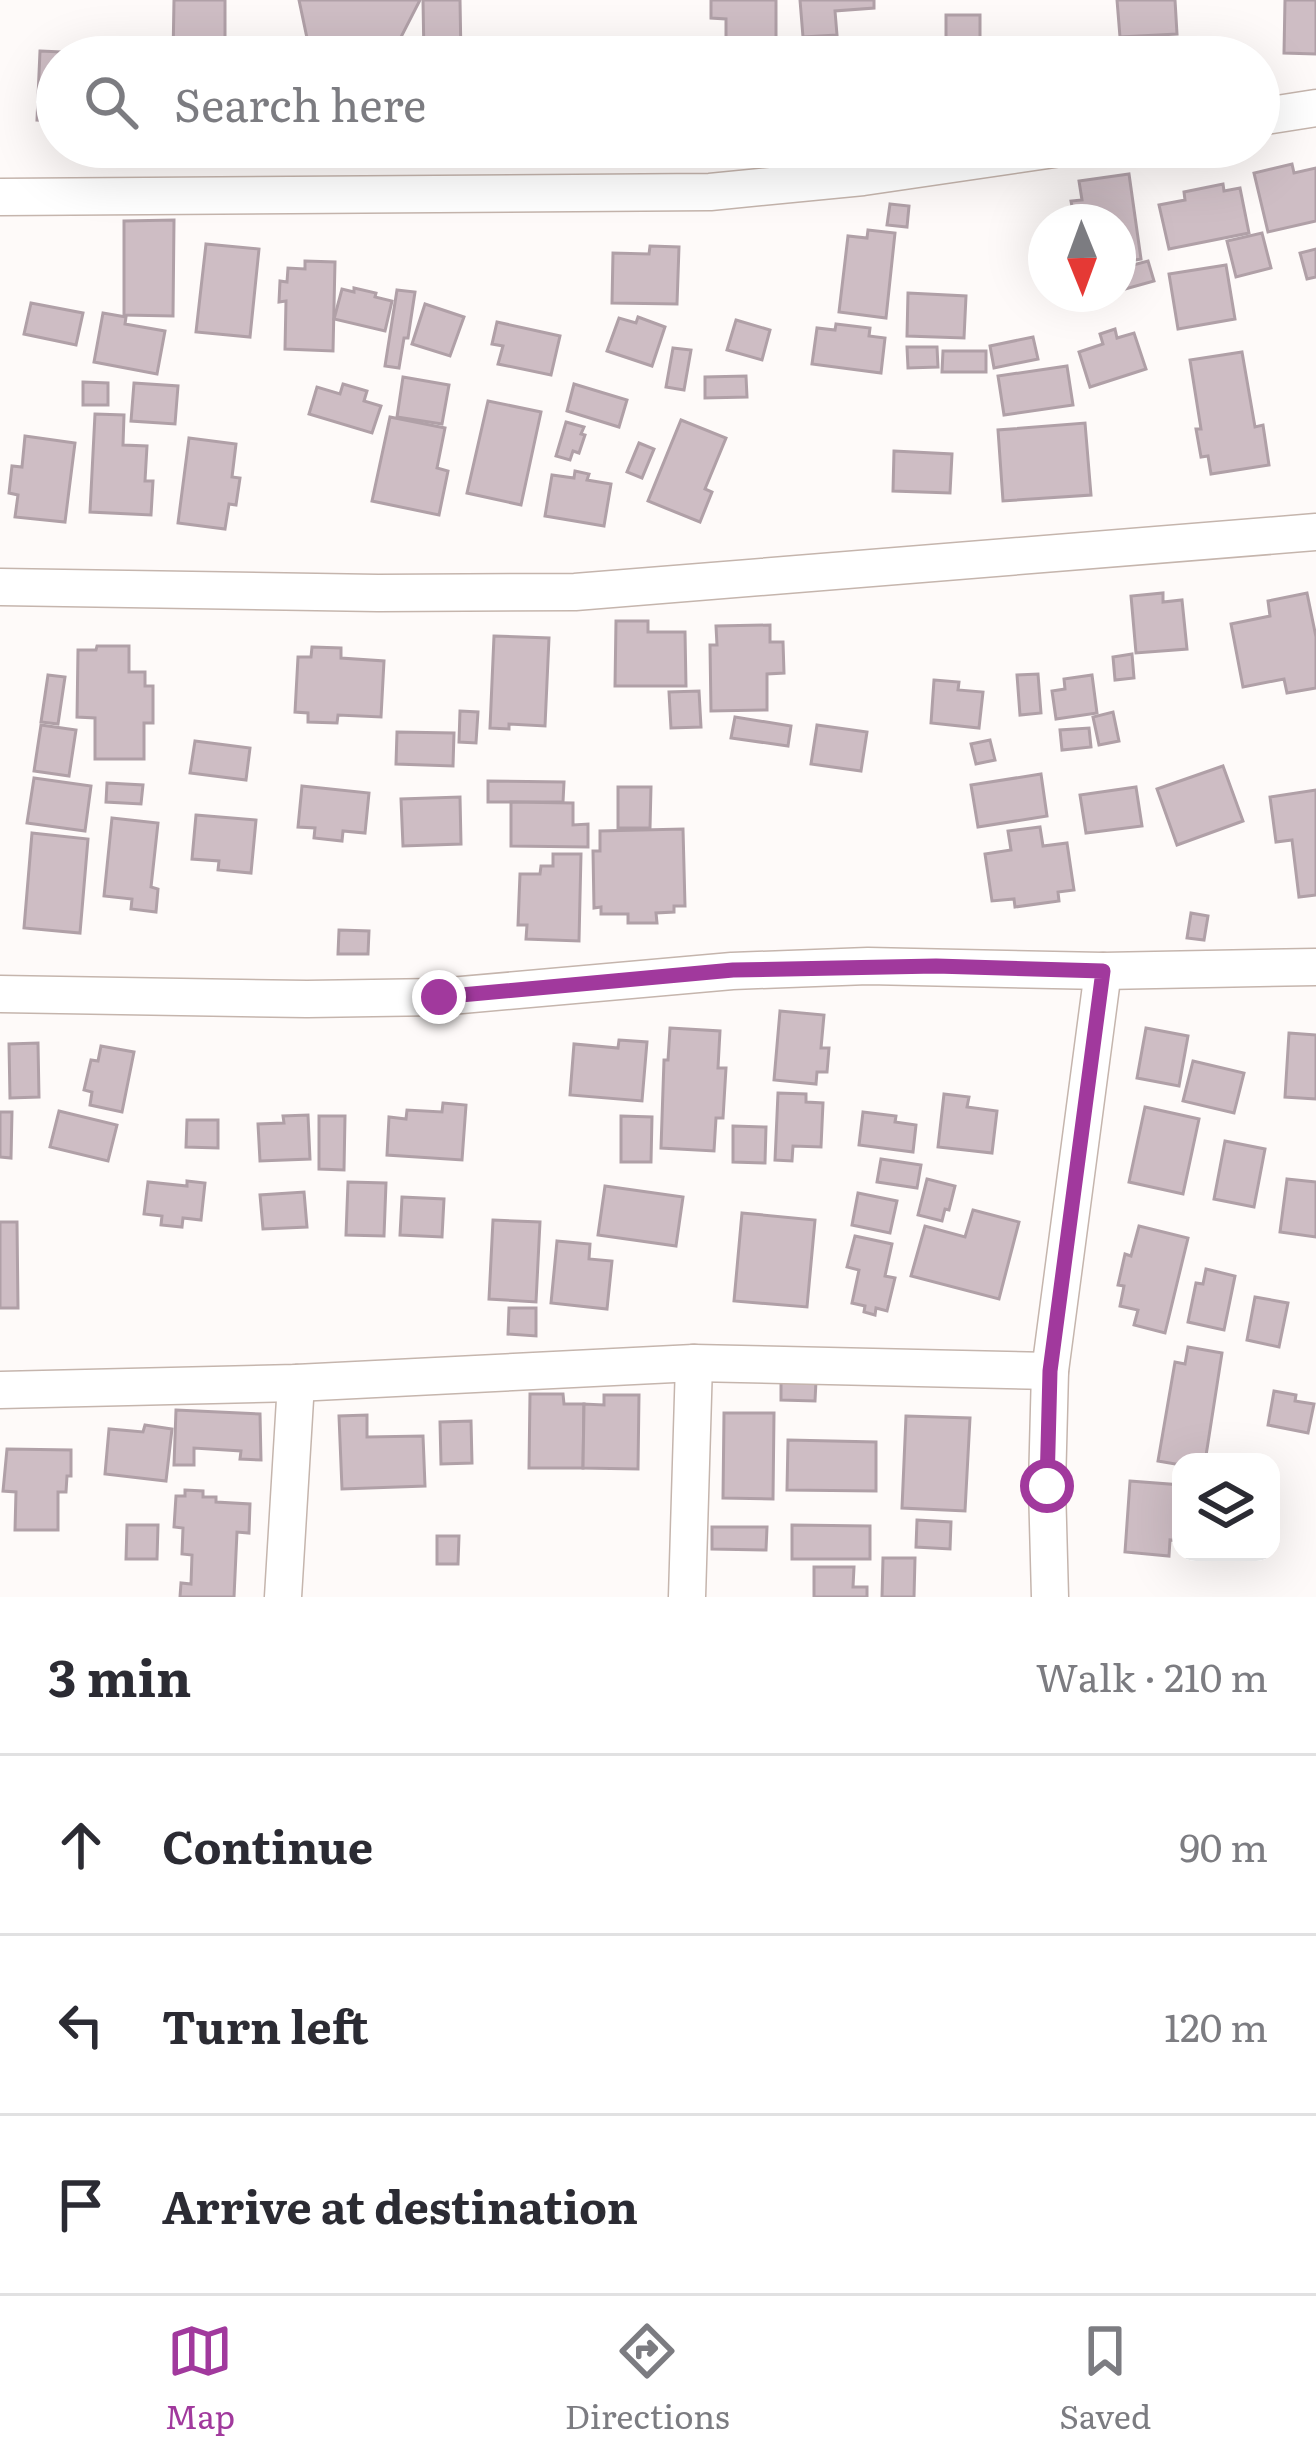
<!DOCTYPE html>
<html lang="en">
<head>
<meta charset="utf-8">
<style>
  :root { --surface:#fff; --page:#f7f7f7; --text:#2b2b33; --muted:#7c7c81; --line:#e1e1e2; --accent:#a1399d }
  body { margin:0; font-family:Literata,serif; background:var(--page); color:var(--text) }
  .controls { position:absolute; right:36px; bottom:36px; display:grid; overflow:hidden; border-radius:24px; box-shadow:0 12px 48px #0002 }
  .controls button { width:108px; height:108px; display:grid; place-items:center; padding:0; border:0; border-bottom:3px solid var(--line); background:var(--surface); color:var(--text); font:60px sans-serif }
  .compass { position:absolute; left:1028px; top:204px; width:108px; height:108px; border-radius:50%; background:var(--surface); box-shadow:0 12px 48px #0002; rotate:179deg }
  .stop { position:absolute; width:36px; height:36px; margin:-27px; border:9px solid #a1399d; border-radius:50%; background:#fff }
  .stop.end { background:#a1399d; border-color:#fff; box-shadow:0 3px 12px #0008 }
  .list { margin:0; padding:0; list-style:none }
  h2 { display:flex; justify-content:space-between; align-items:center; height:156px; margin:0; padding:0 48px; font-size:51px }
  h2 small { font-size:39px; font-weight:400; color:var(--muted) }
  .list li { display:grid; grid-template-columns:78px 1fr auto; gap:36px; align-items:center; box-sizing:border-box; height:180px; padding:0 48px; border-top:3px solid var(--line) }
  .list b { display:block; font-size:45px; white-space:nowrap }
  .list em { font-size:39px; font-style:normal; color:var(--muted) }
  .icon { flex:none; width:66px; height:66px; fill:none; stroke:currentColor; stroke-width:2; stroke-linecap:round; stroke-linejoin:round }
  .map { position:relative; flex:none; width:1316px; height:1597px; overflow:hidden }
  .search { position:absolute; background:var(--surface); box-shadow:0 12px 48px #0002; left:36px; right:36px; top:36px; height:132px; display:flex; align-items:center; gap:30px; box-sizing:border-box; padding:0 42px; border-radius:66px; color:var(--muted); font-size:45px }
  .sheet { height:696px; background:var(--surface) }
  nav { display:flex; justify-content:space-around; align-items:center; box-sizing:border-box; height:168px; border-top:3px solid var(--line); background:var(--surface); font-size:33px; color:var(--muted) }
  nav a { display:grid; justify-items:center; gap:6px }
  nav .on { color:var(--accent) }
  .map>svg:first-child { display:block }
  .building { fill:#cebdc4; stroke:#b0a0a7; stroke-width:3 }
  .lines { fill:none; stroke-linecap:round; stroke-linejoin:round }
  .minor-casing { stroke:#c5b5ad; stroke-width:39 }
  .minor { stroke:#fff; stroke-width:36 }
  .route { stroke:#a1399d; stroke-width:15 }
</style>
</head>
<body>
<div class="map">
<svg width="1316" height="1597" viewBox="0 0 1316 1597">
  <rect width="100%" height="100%" fill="#fefaf9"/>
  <g class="building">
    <path d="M 174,0 L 225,0 L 225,57 L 173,57 Z"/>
    <path d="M 299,0 L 420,0 L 398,43 L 371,57 L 311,57 Z"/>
    <path d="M 423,0 L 460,0 L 461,57 L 424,57 Z"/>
    <path d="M 711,0 L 776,0 L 776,38 L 726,38 L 726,19 L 711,18 Z"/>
    <path d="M 800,0 L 874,0 L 874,8 L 835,11 L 837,35 L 803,37 Z"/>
    <path d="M 1117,0 L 1175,0 L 1177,34 L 1120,37 Z"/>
    <path d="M 1285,0 L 1316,0 L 1316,54 L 1284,53 Z"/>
    <rect x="946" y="15" width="34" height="42"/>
    <rect x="241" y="44" width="24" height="13"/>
    <path d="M 40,51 L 107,54 L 107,57 L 57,57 L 57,121 L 37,120 Z"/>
    <path d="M 1292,164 L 1294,173 L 1316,168 L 1316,221 L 1268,232 L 1254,173 Z"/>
    <path d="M 1129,174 L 1141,259 L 1118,263 L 1118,222 L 1075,222 L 1071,201 L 1082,200 L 1079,181 Z"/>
    <path d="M 1223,184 L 1224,191 L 1240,188 L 1249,233 L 1169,249 L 1159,205 L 1185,200 L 1184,192 Z"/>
    <path d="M 890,204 L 909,206 L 907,227 L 887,225 Z"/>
    <path d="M 174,220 L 173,316 L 124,315 L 124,221 Z"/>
    <path d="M 868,230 L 895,233 L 886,318 L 839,312 L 848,236 L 867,238 Z"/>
    <path d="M 1262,233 L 1271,268 L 1236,277 L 1227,241 Z"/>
    <path d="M 206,244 L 259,249 L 250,337 L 196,332 Z"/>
    <path d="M 650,246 L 679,247 L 677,304 L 612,303 L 613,253 L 649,254 Z"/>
    <path d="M 1316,249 L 1316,277 L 1307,279 L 1300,253 Z"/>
    <path d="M 305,261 L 335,262 L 333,351 L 285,349 L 286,301 L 279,302 L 280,281 L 287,282 L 288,268 L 305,269 Z"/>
    <path d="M 1148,261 L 1154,281 L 1118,291 L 1118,269 Z"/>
    <path d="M 1226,265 L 1235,319 L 1178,329 L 1169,274 Z"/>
    <path d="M 354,288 L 376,293 L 375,297 L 392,301 L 385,331 L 334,319 L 342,289 L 354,292 Z"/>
    <path d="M 397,290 L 415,292 L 408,338 L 404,338 L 399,368 L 385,366 Z"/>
    <path d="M 908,293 L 966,296 L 964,338 L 907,336 Z"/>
    <path d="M 31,303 L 83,313 L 76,345 L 24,334 Z"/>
    <path d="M 425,304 L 464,317 L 450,356 L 412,344 Z"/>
    <path d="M 103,313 L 126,317 L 125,324 L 165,331 L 157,374 L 94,362 Z"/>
    <path d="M 638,317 L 665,327 L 652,366 L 607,351 L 619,318 L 636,323 Z"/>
    <path d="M 736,320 L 770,330 L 762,360 L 727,350 Z"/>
    <path d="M 497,322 L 560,336 L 551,375 L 498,364 L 503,346 L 492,344 Z"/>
    <path d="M 836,324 L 870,328 L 869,336 L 885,338 L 881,373 L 812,364 L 817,328 L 835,330 Z"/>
    <path d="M 1115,329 L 1117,338 L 1134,333 L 1146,369 L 1090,387 L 1079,352 L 1103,344 L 1100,334 Z"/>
    <path d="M 1033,337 L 1038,359 L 994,368 L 990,346 Z"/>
    <path d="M 907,347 L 937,347 L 938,367 L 908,368 Z"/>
    <path d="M 673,348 L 691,350 L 684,390 L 666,387 Z"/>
    <path d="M 943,351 L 986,351 L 986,372 L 942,372 Z"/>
    <path d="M 1242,352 L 1255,427 L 1263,425 L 1269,465 L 1211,474 L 1208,456 L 1201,457 L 1196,429 L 1201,429 L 1190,360 Z"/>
    <path d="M 1067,366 L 1073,405 L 1004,415 L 998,376 Z"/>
    <path d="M 746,376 L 747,397 L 705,398 L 705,377 Z"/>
    <path d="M 403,377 L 449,385 L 442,424 L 397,417 Z"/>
    <path d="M 83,382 L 108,383 L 108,405 L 83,405 Z"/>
    <path d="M 134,383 L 178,386 L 175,424 L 131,421 Z"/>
    <path d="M 343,384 L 367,391 L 364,401 L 381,406 L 372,433 L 309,414 L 317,387 L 340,394 Z"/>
    <path d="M 574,384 L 627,400 L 619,427 L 567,411 Z"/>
    <path d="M 488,401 L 541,412 L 521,505 L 467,493 Z"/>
    <path d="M 95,414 L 124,415 L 123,445 L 147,446 L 145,481 L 153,481 L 151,515 L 90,512 Z"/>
    <path d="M 390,417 L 445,428 L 437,468 L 448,471 L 439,515 L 372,501 Z"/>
    <path d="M 681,420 L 726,438 L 705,489 L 712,492 L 700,522 L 648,501 Z"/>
    <path d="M 566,422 L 584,427 L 581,434 L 585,435 L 579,453 L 573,451 L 570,460 L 556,456 Z"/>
    <path d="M 1085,423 L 1091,495 L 1003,501 L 998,430 Z"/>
    <path d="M 25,436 L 75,443 L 65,522 L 15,517 L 18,495 L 9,493 L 12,466 L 22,467 Z"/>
    <path d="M 189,438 L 236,444 L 232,477 L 240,478 L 236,505 L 229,504 L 225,529 L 178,523 Z"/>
    <path d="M 639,443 L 654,449 L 642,478 L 627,472 Z"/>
    <path d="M 894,451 L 952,454 L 950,493 L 893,491 Z"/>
    <path d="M 575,471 L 589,474 L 587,480 L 611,484 L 604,526 L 545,516 L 552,475 L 574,478 Z"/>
    <path d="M 1163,593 L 1163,602 L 1182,600 L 1187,649 L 1136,653 L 1131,596 Z"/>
    <path d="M 1307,593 L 1316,637 L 1316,688 L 1287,693 L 1284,679 L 1243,687 L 1231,624 L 1270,616 L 1268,601 Z"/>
    <path d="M 616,621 L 648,621 L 648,632 L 685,632 L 686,686 L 615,686 Z"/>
    <path d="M 770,625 L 770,642 L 783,642 L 784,673 L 767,674 L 767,710 L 711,711 L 710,645 L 717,645 L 716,626 Z"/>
    <path d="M 494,636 L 549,638 L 545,726 L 509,724 L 509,729 L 490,728 Z"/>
    <path d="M 97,646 L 129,646 L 129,672 L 145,672 L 145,686 L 153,686 L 153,723 L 144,723 L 144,759 L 95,759 L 95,718 L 77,717 L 78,650 L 96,650 Z"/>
    <path d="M 312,647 L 341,648 L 341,658 L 384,661 L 381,717 L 338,715 L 337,723 L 308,722 L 308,713 L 295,712 L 298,657 L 311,657 Z"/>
    <path d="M 1132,654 L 1134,678 L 1115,680 L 1113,657 Z"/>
    <path d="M 1038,674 L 1041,713 L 1020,715 L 1017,675 Z"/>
    <path d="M 48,675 L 65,677 L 58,724 L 41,722 Z"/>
    <path d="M 1092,675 L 1097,713 L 1056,719 L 1052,691 L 1065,689 L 1064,679 Z"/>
    <path d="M 934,680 L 959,682 L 958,690 L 983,692 L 979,728 L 931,723 Z"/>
    <path d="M 699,691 L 701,727 L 671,728 L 669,692 Z"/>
    <path d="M 460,711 L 478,712 L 476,743 L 459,742 Z"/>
    <path d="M 1113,712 L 1119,741 L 1099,745 L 1093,717 Z"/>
    <path d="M 735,717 L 791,726 L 788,746 L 731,738 Z"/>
    <path d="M 41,725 L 76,730 L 69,776 L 34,771 Z"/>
    <path d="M 817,725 L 867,732 L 861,771 L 811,764 Z"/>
    <path d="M 1089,728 L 1091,747 L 1062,750 L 1060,730 Z"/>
    <path d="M 397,732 L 454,733 L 453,766 L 396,764 Z"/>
    <path d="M 990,740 L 995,760 L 976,764 L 971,744 Z"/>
    <path d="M 195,741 L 250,748 L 246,780 L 190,773 Z"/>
    <path d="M 1223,766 L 1243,821 L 1177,845 L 1157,789 Z"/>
    <path d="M 1041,774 L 1047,816 L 978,827 L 971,785 Z"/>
    <path d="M 34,778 L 91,786 L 85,831 L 27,823 Z"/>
    <path d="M 488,781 L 564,782 L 563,802 L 488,802 Z"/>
    <path d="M 107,783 L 143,785 L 141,804 L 106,802 Z"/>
    <path d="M 302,786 L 369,793 L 365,833 L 343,831 L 342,841 L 314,838 L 315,828 L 298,827 Z"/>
    <path d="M 618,787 L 651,787 L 650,828 L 618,828 Z"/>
    <path d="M 1136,787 L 1142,826 L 1086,833 L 1080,795 Z"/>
    <path d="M 1316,790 L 1316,895 L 1299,897 L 1292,840 L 1276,842 L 1270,797 Z"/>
    <path d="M 460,797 L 461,844 L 403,846 L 401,799 Z"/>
    <path d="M 511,802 L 573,803 L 573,825 L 588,824 L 588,847 L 511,846 Z"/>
    <path d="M 196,815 L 256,820 L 251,873 L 218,870 L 219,861 L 192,859 Z"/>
    <path d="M 112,818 L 158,823 L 151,887 L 158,889 L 156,912 L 131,909 L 132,899 L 104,896 Z"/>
    <path d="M 1040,827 L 1043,846 L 1067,843 L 1074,890 L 1058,892 L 1059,901 L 1015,907 L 1014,899 L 992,901 L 985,854 L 1011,850 L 1008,831 Z"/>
    <path d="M 683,829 L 685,906 L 674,906 L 674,912 L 656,913 L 657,923 L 628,923 L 628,914 L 601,914 L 601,907 L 594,908 L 593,851 L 600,851 L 600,831 Z"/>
    <path d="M 32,833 L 88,839 L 80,933 L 24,928 Z"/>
    <path d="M 553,854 L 581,854 L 579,941 L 526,939 L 527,925 L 518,925 L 520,874 L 540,874 L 541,866 L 553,866 Z"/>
    <path d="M 1191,913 L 1208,916 L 1204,940 L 1187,938 Z"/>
    <path d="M 339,930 L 369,931 L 368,954 L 338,954 Z"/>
    <path d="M 780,1011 L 824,1015 L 821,1048 L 829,1048 L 827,1072 L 817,1072 L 816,1084 L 774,1080 Z"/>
    <path d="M 670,1028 L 720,1031 L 718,1068 L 726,1068 L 723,1118 L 716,1118 L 714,1151 L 661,1148 L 664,1060 L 668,1060 Z"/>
    <path d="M 1146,1028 L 1188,1036 L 1179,1086 L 1137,1078 Z"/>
    <path d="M 1289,1033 L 1316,1035 L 1316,1099 L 1285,1097 Z"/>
    <path d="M 619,1040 L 647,1042 L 642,1101 L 570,1095 L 574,1044 L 618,1048 Z"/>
    <path d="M 38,1043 L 39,1097 L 10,1098 L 9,1044 Z"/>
    <path d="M 101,1046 L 134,1052 L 122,1112 L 90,1105 L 92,1092 L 84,1090 L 91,1060 L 98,1061 Z"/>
    <path d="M 1193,1061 L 1244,1073 L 1234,1113 L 1183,1101 Z"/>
    <path d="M 778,1093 L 806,1094 L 806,1102 L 823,1103 L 821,1147 L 793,1146 L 792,1161 L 775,1160 Z"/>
    <path d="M 944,1094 L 969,1097 L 967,1107 L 997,1111 L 992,1153 L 938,1147 Z"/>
    <path d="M 443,1103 L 466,1105 L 462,1160 L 387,1155 L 389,1117 L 406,1119 L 407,1110 L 442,1112 Z"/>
    <path d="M 1145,1107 L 1199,1119 L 1183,1194 L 1129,1182 Z"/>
    <path d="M 59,1111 L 117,1125 L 108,1161 L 50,1147 Z"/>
    <path d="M 0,1112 L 12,1112 L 11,1158 L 0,1157 Z"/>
    <path d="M 863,1112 L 896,1116 L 895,1122 L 916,1125 L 913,1152 L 859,1145 Z"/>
    <path d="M 308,1115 L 310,1159 L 260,1161 L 258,1124 L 284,1123 L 283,1116 Z"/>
    <path d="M 319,1116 L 345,1116 L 344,1170 L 319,1169 Z"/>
    <path d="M 621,1116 L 652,1117 L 651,1162 L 621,1162 Z"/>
    <path d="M 187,1120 L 218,1120 L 218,1148 L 186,1147 Z"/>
    <path d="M 733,1126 L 766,1127 L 765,1163 L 733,1162 Z"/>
    <path d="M 1225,1141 L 1265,1149 L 1254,1207 L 1214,1199 Z"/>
    <path d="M 881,1159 L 921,1165 L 917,1188 L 877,1182 Z"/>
    <path d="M 927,1179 L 955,1186 L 949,1210 L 945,1209 L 942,1221 L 918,1215 Z"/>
    <path d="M 1287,1179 L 1316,1182 L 1316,1237 L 1280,1232 Z"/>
    <path d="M 187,1181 L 205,1183 L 201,1220 L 183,1218 L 182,1227 L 161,1225 L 162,1216 L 144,1214 L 148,1182 L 187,1186 Z"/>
    <path d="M 348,1182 L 386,1183 L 384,1236 L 346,1235 Z"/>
    <path d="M 605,1186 L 683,1197 L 676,1246 L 598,1235 Z"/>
    <path d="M 304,1192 L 307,1227 L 263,1229 L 260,1195 Z"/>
    <path d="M 858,1193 L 897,1201 L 890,1233 L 852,1225 Z"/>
    <path d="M 402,1197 L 444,1199 L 442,1237 L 400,1235 Z"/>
    <path d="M 973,1210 L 1019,1222 L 999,1299 L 911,1276 L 925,1226 L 965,1237 Z"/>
    <path d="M 742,1213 L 815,1220 L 807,1307 L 734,1301 Z"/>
    <path d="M 493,1220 L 540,1222 L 536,1302 L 489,1299 Z"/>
    <path d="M 0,1222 L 17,1222 L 18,1308 L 0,1308 Z"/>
    <path d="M 1139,1226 L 1188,1238 L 1165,1333 L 1134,1325 L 1138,1310 L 1120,1306 L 1124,1286 L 1118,1285 L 1125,1254 L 1131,1256 Z"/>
    <path d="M 855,1236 L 892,1244 L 885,1276 L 895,1278 L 887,1311 L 876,1308 L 875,1315 L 864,1312 L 865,1306 L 852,1303 L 859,1270 L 847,1267 Z"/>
    <path d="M 557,1241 L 590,1244 L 589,1259 L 612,1261 L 607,1309 L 551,1303 Z"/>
    <path d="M 1206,1269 L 1235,1276 L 1224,1330 L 1188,1322 L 1196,1283 L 1203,1284 Z"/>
    <path d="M 1255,1297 L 1288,1303 L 1279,1347 L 1247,1340 Z"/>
    <path d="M 509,1308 L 536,1308 L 536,1336 L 508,1334 Z"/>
    <path d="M 1188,1347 L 1222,1353 L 1205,1462 L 1181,1462 L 1181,1465 L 1158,1461 L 1175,1362 L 1185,1364 Z"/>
    <path d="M 781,1380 L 816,1381 L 815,1401 L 781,1400 Z"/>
    <path d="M 1274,1391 L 1296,1395 L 1295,1401 L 1314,1404 L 1308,1433 L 1268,1425 Z"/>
    <path d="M 530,1394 L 563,1394 L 564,1404 L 584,1404 L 583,1468 L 529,1468 Z"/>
    <path d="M 604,1395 L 639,1395 L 638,1469 L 583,1468 L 584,1404 L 604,1405 Z"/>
    <path d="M 176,1410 L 260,1414 L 261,1460 L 240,1459 L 241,1451 L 194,1448 L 194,1465 L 174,1465 Z"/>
    <path d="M 724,1413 L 774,1413 L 773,1499 L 723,1498 Z"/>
    <path d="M 367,1415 L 367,1437 L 423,1436 L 425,1486 L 342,1489 L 339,1416 Z"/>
    <path d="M 906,1416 L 970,1418 L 965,1511 L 902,1508 Z"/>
    <path d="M 471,1421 L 472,1463 L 441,1464 L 440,1422 Z"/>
    <path d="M 145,1425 L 172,1429 L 166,1481 L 105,1474 L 109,1429 L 143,1432 Z"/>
    <path d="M 788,1440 L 876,1442 L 876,1491 L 787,1490 Z"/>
    <path d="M 7,1449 L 71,1450 L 71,1476 L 67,1476 L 66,1492 L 58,1492 L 58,1530 L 15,1530 L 16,1492 L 3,1491 Z"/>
    <path d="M 1130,1481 L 1181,1485 L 1181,1541 L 1170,1540 L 1169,1556 L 1125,1552 Z"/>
    <path d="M 185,1490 L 203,1491 L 203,1497 L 216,1497 L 216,1502 L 250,1504 L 249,1533 L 237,1532 L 234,1597 L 180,1597 L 181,1583 L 191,1584 L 192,1555 L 182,1554 L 183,1528 L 174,1527 L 176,1496 L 185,1496 Z"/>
    <path d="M 917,1520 L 951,1522 L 950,1549 L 916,1547 Z"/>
    <path d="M 127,1525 L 158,1525 L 157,1559 L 126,1559 Z"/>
    <path d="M 792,1525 L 870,1526 L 870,1559 L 792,1559 Z"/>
    <path d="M 712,1527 L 767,1527 L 766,1550 L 712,1549 Z"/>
    <path d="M 437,1536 L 459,1536 L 458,1564 L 437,1564 Z"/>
    <path d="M 883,1558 L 915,1558 L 914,1597 L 882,1597 Z"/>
    <path d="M 814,1567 L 854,1567 L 853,1587 L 867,1587 L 867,1597 L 814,1597 Z"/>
  </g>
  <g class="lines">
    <defs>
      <g id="minor">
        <path d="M 1259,117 L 1316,108"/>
        <path d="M 0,197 L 710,192 L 863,177 L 1068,147"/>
        <path d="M 0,587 L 378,593 L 575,592 L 1316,532"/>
        <path d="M 0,994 L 307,999 L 439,997 L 732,971 L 868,966 L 1103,971 L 1316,967"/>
        <path d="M 0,1390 L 296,1383 L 694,1363 L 1050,1371"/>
        <path d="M 283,1597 L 296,1383"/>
        <path d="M 687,1597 L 694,1363"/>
        <path d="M 1050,1597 L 1047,1486 L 1050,1371 L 1103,971"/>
      </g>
    </defs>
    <use href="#minor" class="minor-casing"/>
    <use href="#minor" class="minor"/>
  </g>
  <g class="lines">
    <path class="route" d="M 439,997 L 733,970 L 936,966 L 1103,971 L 1050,1371 L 1047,1486"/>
  </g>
</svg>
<div class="controls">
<button><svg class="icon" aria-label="layers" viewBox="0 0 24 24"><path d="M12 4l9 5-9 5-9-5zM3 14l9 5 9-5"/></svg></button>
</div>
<svg class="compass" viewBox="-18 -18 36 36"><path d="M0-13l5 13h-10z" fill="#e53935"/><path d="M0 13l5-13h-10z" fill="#7c7c81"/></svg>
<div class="stop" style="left:1047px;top:1486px"></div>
<div class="stop end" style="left:439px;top:997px"></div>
<div class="search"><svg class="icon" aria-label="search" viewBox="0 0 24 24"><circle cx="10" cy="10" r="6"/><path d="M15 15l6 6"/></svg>Search here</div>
</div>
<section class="sheet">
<h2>3 min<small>Walk · 210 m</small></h2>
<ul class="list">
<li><svg class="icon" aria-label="ahead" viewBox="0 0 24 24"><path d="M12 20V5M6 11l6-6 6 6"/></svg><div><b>Continue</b></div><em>90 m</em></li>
<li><svg class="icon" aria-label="left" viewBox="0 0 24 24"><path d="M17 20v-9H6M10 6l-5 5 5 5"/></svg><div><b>Turn left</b></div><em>120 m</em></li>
<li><svg class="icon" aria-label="arrive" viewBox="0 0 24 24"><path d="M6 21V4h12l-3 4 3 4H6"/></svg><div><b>Arrive at destination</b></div></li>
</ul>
</section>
<nav>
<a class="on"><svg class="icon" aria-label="map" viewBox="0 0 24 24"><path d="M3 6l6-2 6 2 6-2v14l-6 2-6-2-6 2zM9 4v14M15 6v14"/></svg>Map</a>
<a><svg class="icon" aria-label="directions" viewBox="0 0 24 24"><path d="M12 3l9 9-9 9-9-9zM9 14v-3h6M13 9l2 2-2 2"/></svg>Directions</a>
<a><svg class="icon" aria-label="saved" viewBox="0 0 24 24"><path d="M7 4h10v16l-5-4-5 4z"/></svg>Saved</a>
</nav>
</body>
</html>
